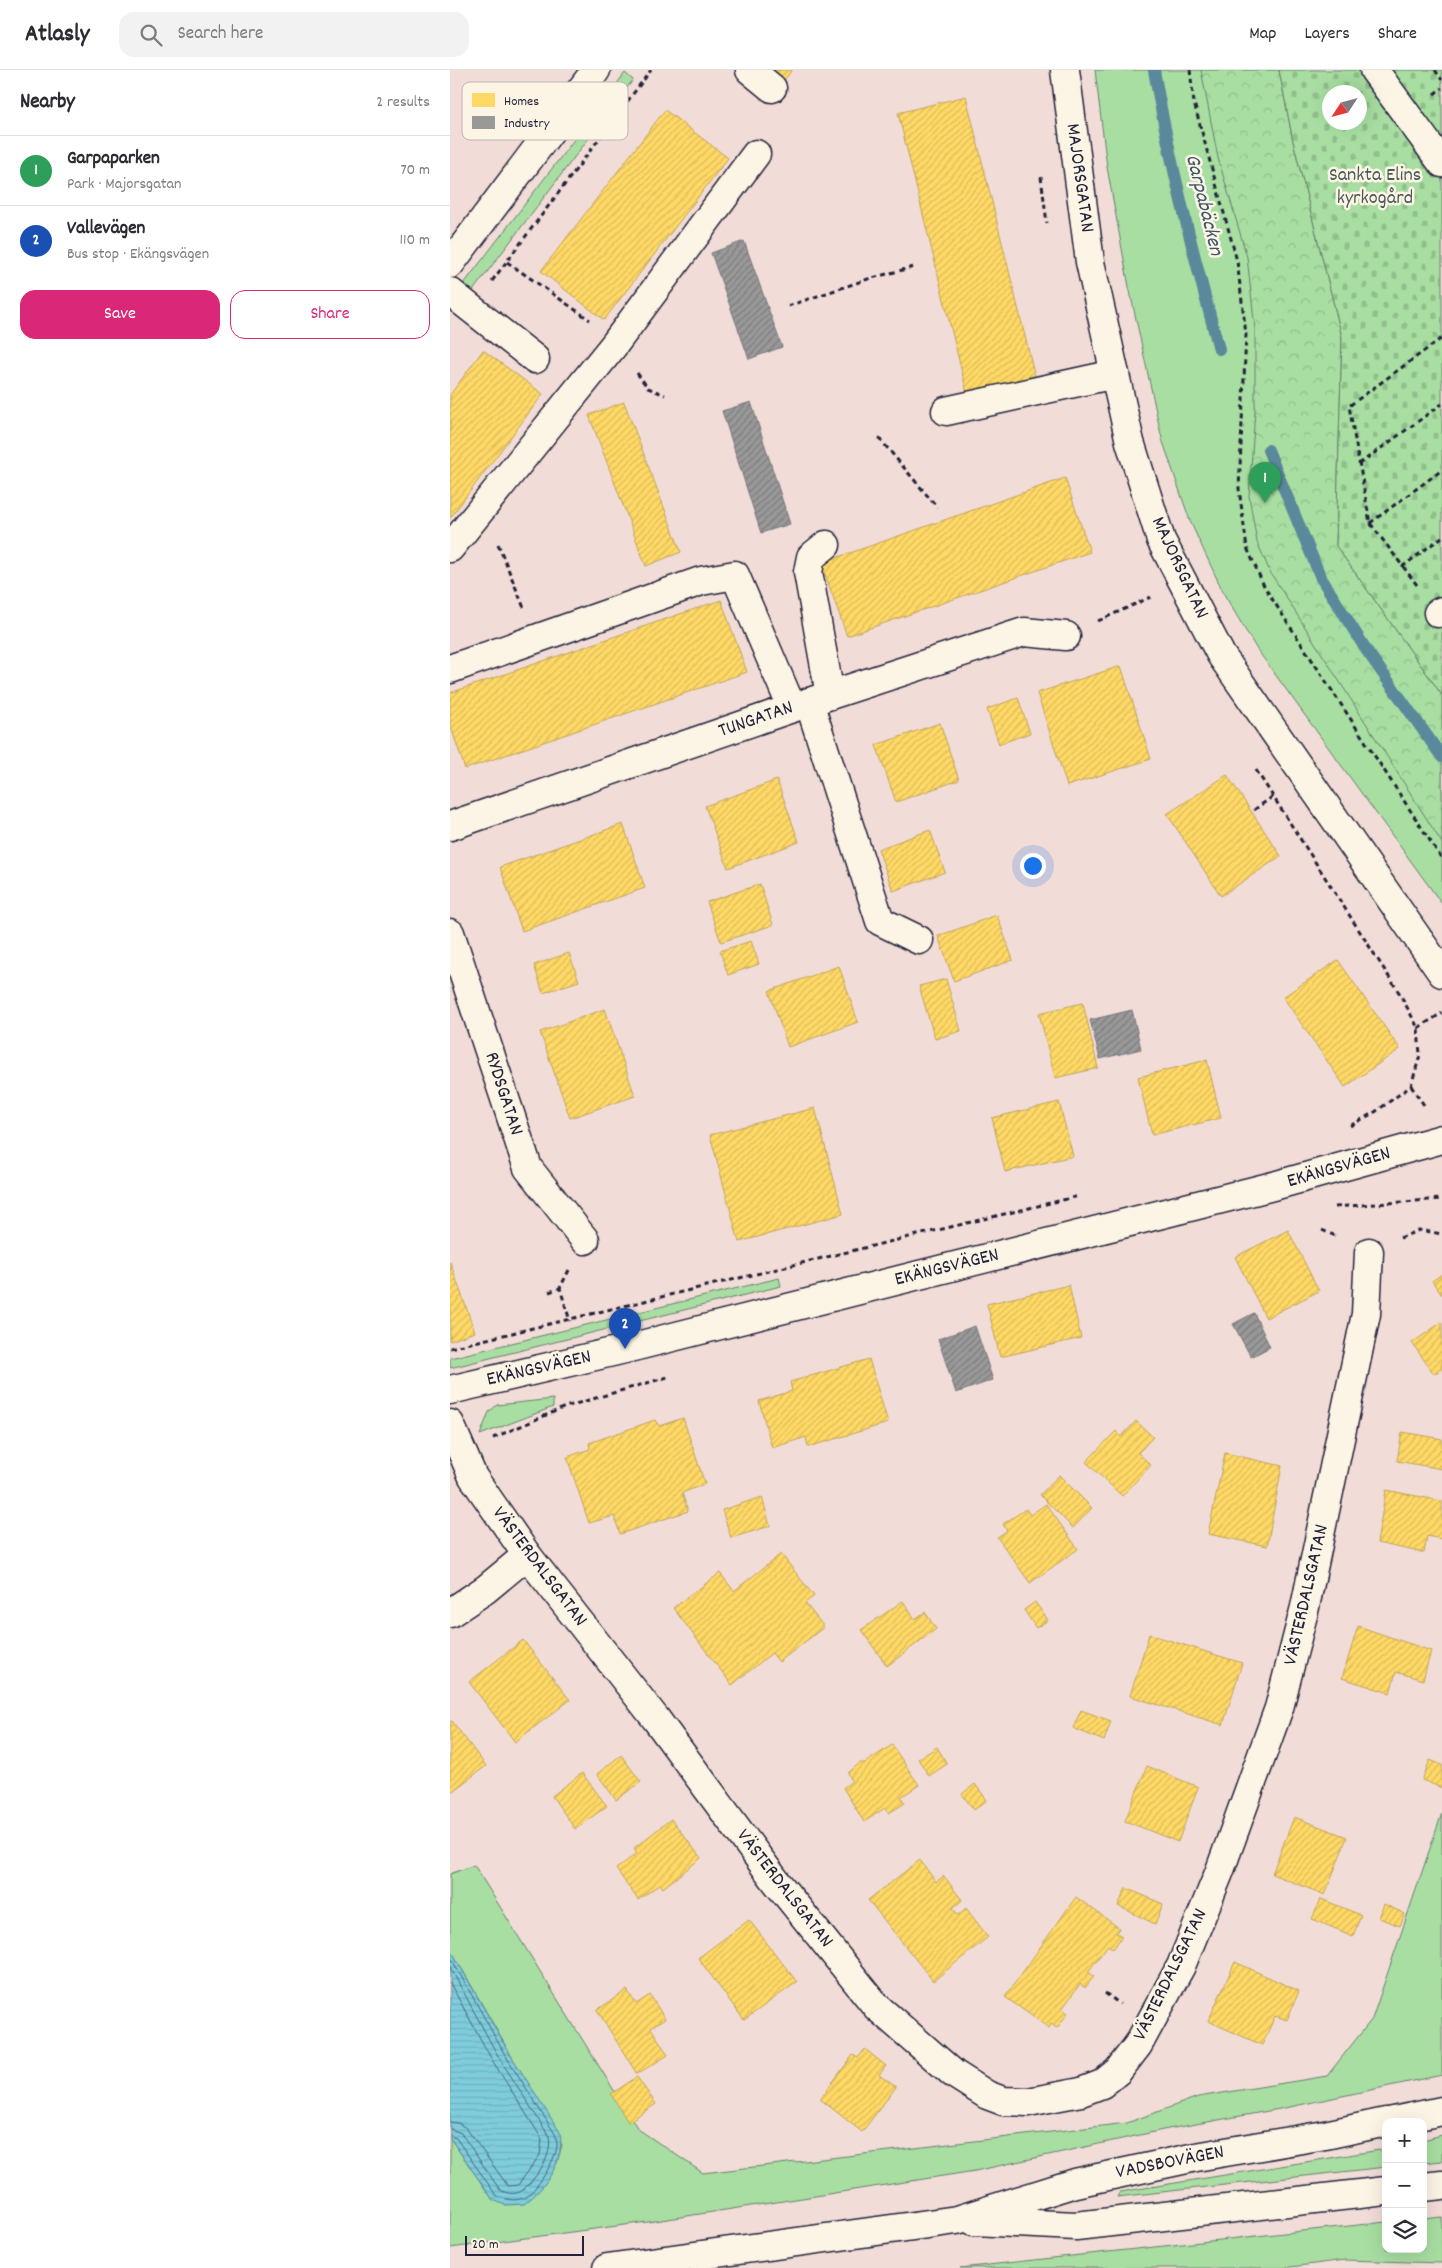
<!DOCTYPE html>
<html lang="en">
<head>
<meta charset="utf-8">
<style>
  :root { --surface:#fff; --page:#f2f2f3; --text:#2b2b33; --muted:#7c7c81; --line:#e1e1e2; --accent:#db2777 }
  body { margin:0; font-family:Dekko,sans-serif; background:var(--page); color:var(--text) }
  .controls { position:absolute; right:15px; bottom:15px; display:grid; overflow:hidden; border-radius:10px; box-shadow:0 5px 20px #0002 }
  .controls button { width:45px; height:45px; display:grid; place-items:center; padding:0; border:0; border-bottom:1px solid var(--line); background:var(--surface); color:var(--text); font:25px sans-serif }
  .compass { position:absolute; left:872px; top:15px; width:45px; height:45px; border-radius:50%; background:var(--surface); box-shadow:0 5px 20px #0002; rotate:234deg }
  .scale { position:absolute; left:15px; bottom:12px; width:119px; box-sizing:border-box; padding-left:5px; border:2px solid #22223b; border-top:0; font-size:14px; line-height:18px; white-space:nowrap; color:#22223b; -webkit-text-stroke:4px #fcf5e5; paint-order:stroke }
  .you { position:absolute; left:582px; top:795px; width:18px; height:18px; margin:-12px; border:4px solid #fff; border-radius:50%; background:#1a73e8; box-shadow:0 0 0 8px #1a73e833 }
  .badge { display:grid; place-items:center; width:32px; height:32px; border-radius:50%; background:var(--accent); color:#fff; font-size:16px; font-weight:700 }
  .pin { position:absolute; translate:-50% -41px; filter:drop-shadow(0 1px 2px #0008) }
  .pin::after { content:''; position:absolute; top:26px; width:18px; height:15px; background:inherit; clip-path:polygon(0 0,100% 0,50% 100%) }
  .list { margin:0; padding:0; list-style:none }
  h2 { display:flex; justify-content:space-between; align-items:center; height:65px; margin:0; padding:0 20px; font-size:21px }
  h2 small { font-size:16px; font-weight:400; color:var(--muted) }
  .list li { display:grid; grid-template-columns:32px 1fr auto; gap:15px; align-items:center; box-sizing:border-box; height:70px; padding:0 20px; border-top:1px solid var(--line) }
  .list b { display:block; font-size:19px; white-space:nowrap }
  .list p { margin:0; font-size:16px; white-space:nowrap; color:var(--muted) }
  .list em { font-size:16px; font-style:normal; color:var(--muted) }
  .actions { display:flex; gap:10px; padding:15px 20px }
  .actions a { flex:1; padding:11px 0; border:1px solid var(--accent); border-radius:15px; text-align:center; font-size:18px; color:var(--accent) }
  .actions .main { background:var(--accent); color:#fff }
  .icon { flex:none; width:28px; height:28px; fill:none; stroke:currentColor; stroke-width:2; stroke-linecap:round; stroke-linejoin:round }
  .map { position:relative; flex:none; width:992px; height:2198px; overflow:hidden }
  header { display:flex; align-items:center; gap:30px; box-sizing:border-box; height:70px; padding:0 25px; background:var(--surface); border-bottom:1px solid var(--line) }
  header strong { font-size:24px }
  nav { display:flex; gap:28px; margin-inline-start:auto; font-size:18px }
  .search { width:350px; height:45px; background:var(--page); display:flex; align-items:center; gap:12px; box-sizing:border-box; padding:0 18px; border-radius:15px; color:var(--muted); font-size:19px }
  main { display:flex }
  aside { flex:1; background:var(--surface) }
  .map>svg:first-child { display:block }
  .green { fill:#a8dea1; stroke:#65806e }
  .forest { fill:url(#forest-crowns); stroke:#65806e }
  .cemetery { fill:url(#cemetery-stones); stroke:#65806e; fill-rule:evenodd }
  .water { fill:url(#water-rules); stroke:#5a899c }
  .homes { fill:url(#homes-hatch); stroke:#bda259 }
  .industry { fill:url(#industry-hatch); stroke:#75757d }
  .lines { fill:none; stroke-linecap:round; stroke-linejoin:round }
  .shore { stroke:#47667b; stroke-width:1 }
  .stream { stroke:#5a899c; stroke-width:12 }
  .minor-casing { stroke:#22223b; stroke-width:31 }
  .major-casing { stroke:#22223b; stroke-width:31 }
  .path { stroke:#22223b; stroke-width:3; stroke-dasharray:5 4; stroke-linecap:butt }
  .minor { stroke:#fcf5e5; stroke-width:28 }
  .major { stroke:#fcf5e5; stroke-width:28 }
  .labels { text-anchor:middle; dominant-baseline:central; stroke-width:5; stroke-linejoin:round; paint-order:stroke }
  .park-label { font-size:20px; fill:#4a5a5a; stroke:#fcf5e5 }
  .street-label { font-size:20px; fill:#22223b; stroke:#fcf5e5 }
  .water-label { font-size:21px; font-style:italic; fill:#3e556b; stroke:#fcf5e5 }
  .key { fill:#fcf5e5; stroke:#bbb6b2; stroke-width:1 }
  .key-label { font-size:14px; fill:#22223b }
</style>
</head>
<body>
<header>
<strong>Atlasly</strong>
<div class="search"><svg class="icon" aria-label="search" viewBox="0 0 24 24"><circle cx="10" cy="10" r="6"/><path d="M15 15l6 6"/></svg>Search here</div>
<nav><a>Map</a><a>Layers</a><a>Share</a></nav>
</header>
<main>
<aside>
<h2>Nearby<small>2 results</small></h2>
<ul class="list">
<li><span class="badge" style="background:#2e9e5b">1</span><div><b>Garpaparken</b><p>Park · Majorsgatan</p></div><em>70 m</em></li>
<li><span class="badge" style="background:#1a4fb4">2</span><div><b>Vallevägen</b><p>Bus stop · Ekängsvägen</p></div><em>110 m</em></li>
</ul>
<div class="actions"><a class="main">Save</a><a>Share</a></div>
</aside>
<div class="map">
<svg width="992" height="2198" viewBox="0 0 992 2198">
  <defs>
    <pattern id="forest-crowns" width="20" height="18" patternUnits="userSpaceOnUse" patternTransform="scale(1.25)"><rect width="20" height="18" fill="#a8dea1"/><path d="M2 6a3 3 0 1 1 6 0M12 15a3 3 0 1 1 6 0" fill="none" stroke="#90be8c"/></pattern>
    <pattern id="cemetery-stones" width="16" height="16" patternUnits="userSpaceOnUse" patternTransform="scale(1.25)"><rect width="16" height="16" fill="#a8dea1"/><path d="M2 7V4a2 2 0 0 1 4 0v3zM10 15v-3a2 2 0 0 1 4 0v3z" fill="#90be8c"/></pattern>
    <pattern id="water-rules" width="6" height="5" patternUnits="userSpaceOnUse" patternTransform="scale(1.25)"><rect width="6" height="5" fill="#7fcddc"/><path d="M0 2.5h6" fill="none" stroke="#6db0be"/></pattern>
    <pattern id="homes-hatch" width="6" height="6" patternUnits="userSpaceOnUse" patternTransform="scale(1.25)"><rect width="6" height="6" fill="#ffd966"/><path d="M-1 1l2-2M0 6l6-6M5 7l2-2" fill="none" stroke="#daba59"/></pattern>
    <pattern id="industry-hatch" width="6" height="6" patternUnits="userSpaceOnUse" patternTransform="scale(1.25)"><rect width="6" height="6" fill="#999"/><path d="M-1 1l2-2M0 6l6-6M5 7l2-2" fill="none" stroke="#7c7c7e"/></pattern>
  </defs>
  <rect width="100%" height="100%" fill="#f2dcd7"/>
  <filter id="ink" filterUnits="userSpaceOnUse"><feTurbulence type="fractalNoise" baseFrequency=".02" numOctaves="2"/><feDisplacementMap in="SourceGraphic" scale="10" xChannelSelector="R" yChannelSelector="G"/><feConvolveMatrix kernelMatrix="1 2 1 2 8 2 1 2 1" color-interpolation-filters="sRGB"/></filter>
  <g filter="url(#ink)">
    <g class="green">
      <path d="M 645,0 L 829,0 L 843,71 L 892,267 L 886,476 L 992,625 L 992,834 L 806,578 L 774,524 L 740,451 L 712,369 L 679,217 L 657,97 Z"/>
      <path d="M 175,3 L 183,10 L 22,222 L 13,215 Z"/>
      <path d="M 329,1208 L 331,1216 L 0,1298 L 0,1288 Z"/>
      <path d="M 103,1329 L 103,1337 L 30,1365 L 39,1342 L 47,1335 Z"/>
      <path d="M 992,1743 L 992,2005 L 835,2038 L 713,2060 L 525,2101 L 205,2151 L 0,2178 L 0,2068 L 43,2130 L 94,2114 L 107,2093 L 112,2075 L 0,1878 L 0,1804 L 24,1795 L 188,2059 L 253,2103 L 677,2053 L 748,2027 L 877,2006 L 922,1949 Z"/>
      <path d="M 992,2065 L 992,2091 L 973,2093 L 973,2070 Z"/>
      <path d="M 936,2079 L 936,2097 L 667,2127 L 670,2122 L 682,2120 Z"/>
      <path d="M 992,2147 L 992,2193 L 895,2190 L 833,2198 L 510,2198 L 936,2152 L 936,2179 L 973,2179 L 973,2149 Z"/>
    </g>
    <path class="forest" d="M 751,0 L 829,0 L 843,71 L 892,267 L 886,476 L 992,625 L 992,773 L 820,502 L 807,472 L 799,426 L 805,341 L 805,259 L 797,187 L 768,88 Z"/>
    <path class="cemetery" d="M 829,0 L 992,0 L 992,625 L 886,476 L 892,267 L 843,71 ZM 879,22 L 909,22 L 909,52 L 879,52 Z"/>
    <path class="water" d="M 0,1878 L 58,1981 L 110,2062 C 115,2090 96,2118 74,2134 L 55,2135 L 43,2130 L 0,2068 Z"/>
    <g class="homes">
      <path d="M 314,0 L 342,0 L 331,14 Z"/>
      <path d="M 516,26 L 587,315 L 519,331 L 448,43 Z"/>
      <path d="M 215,40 L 278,88 L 154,250 L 91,201 Z"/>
      <path d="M 33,280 L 93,324 L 0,448 L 0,325 Z"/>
      <path d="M 174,332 L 231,482 L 196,496 L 139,345 Z"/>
      <path d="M 615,408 L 640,482 L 397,566 L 371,493 Z"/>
      <path d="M 271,530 L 297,602 L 15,699 L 0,654 L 0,623 Z"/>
      <path d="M 671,596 L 701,689 L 617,716 L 587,623 Z"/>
      <path d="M 568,628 L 580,663 L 549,674 L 537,639 Z"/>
      <path d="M 490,653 L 509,710 L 446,732 L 426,675 Z"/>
      <path d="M 777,705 L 831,786 L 771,826 L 717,744 Z"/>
      <path d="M 327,710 L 349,772 L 278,798 L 255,736 Z"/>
      <path d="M 173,754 L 195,818 L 72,861 L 50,797 Z"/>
      <path d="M 480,760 L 495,802 L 443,821 L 428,779 Z"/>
      <path d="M 310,814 L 323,855 L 271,872 L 257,832 Z"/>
      <path d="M 547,845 L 563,890 L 504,911 L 488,866 Z"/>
      <path d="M 301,871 L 309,894 L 278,905 L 270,881 Z"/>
      <path d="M 119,883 L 129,911 L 93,923 L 84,895 Z"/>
      <path d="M 888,890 L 950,979 L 895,1017 L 833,927 Z"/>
      <path d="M 389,896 L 408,952 L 338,977 L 319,921 Z"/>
      <path d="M 496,909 L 511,961 L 485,969 L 469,916 Z"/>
      <path d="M 633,933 L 648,998 L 605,1008 L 589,943 Z"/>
      <path d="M 155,939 L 185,1026 L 120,1048 L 90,962 Z"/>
      <path d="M 757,990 L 771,1048 L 702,1065 L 688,1007 Z"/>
      <path d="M 609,1032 L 623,1086 L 555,1102 L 542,1048 Z"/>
      <path d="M 365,1038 L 393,1144 L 289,1172 L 260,1065 Z"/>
      <path d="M 838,1160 L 869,1221 L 816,1248 L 785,1187 Z"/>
      <path d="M 0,1192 L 25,1262 L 0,1271 Z"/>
      <path d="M 992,1204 L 992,1225 L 982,1211 Z"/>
      <path d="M 619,1215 L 631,1268 L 550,1287 L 537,1234 Z"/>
      <path d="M 992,1252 L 992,1299 L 984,1304 L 962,1273 Z"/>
      <path d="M 419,1289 L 438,1353 L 358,1377 L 356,1367 L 322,1378 L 309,1331 L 342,1321 L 340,1312 Z"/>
      <path d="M 233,1348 L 255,1414 L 232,1423 L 238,1441 L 170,1464 L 164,1446 L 139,1453 L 117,1387 L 140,1379 L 139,1373 L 205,1350 L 209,1356 Z"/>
      <path d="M 686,1351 L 703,1367 L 688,1383 L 701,1395 L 672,1426 L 636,1392 L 666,1361 L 671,1367 Z"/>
      <path d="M 952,1362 L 992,1369 L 992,1399 L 947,1391 Z"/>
      <path d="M 775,1383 L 832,1396 L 817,1476 L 758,1464 Z"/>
      <path d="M 609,1405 L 642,1438 L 623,1458 L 590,1425 Z"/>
      <path d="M 936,1420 L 992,1431 L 992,1469 L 977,1466 L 974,1483 L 927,1473 Z"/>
      <path d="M 312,1427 L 320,1456 L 281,1468 L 272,1440 Z"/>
      <path d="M 596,1434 L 628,1479 L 580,1513 L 547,1467 L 557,1461 L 553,1454 L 576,1439 L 580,1445 Z"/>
      <path d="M 331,1484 L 364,1526 L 355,1533 L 374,1557 L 329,1592 L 322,1583 L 282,1615 L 223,1538 L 270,1503 L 284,1521 Z"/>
      <path d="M 453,1531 L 465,1549 L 475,1542 L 486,1559 L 437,1596 L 411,1560 Z"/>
      <path d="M 585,1532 L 598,1550 L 586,1558 L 574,1540 Z"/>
      <path d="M 908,1556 L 981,1581 L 973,1610 L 946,1602 L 940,1623 L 892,1608 Z"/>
      <path d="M 699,1564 L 792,1593 L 773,1655 L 680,1626 Z"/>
      <path d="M 73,1570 L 120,1630 L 65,1672 L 19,1612 Z"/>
      <path d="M 631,1640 L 661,1651 L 654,1671 L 623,1658 Z"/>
      <path d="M 2,1651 L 36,1696 L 0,1723 L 0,1652 Z"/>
      <path d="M 442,1675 L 469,1715 L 451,1727 L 455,1733 L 439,1743 L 435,1738 L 414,1752 L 393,1718 L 402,1711 L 398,1703 L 410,1693 L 415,1693 Z"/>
      <path d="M 487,1677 L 497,1694 L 479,1706 L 468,1689 Z"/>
      <path d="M 171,1685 L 191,1712 L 166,1730 L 147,1704 Z"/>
      <path d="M 980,1690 L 992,1695 L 992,1718 L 972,1710 Z"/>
      <path d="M 697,1696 L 748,1717 L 728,1772 L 675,1751 Z"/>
      <path d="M 132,1703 L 157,1736 L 125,1759 L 102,1726 Z"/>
      <path d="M 525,1714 L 537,1730 L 524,1740 L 512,1724 Z"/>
      <path d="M 844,1747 L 897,1767 L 875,1825 L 822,1804 Z"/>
      <path d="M 221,1749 L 251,1788 L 213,1818 L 210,1814 L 188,1830 L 166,1799 L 187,1783 L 184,1778 Z"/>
      <path d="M 470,1790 L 486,1812 L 494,1806 L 512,1830 L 503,1838 L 508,1845 L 516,1838 L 538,1867 L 483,1911 L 418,1830 Z"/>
      <path d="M 676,1818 L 713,1834 L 705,1854 L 668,1836 Z"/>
      <path d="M 626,1827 L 669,1858 L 666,1863 L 672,1866 L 663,1879 L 658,1875 L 638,1902 L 644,1906 L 635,1918 L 630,1914 L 612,1939 L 618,1943 L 607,1958 L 601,1954 L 599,1958 L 555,1927 Z"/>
      <path d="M 871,1829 L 911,1845 L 903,1866 L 862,1849 Z"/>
      <path d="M 934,1834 L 955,1844 L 950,1856 L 929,1848 Z"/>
      <path d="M 299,1850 L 347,1912 L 294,1950 L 248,1888 Z"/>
      <path d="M 785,1892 L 849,1921 L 837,1950 L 825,1946 L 812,1975 L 758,1951 Z"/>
      <path d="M 177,1920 L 186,1934 L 200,1925 L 215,1949 L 201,1958 L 218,1985 L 187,2004 L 147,1940 Z"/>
      <path d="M 415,1979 L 436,1996 L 429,2005 L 446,2017 L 412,2062 L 370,2029 L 403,1985 L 408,1988 Z"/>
      <path d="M 187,2007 L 206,2034 L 178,2052 L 161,2024 Z"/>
    </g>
    <g class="industry">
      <path d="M 294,171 L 332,277 L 299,289 L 261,183 Z"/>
      <path d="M 301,332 L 340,454 L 311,463 L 272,341 Z"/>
      <path d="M 682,940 L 691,979 L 650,989 L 640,950 Z"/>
      <path d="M 804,1243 L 820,1277 L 801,1287 L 783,1254 Z"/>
      <path d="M 525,1256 L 543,1310 L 506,1323 L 488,1269 Z"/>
    </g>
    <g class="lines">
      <g class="shore">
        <path d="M 0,1886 L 54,1983 L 105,2064 C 106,2067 107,2072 107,2076 C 106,2089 86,2123 73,2128 C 64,2132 54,2129 46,2125 L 6,2068 L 0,2066"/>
        <path d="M 0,1897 L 48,1986 L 99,2066 C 103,2087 87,2106 73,2120 C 67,2125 57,2124 50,2120 L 11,2063 L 0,2059"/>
        <path d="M 0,1913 L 42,1990 L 92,2069 L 90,2085 L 68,2115 L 58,2116 L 16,2058 L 8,2053 L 0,2052"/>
      </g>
      <g class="stream">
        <path d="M 704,0 C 720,94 744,186 769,279"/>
        <path d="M 818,380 L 871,508 L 917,581 L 992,687"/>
      </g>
      <defs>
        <g id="minor">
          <path d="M 300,0 L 322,18"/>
          <path d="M 924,0 L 992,93"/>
          <path d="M 0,194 L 146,0"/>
          <path d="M 0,222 L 85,289"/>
          <path d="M 496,341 L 665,304"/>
          <path d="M 376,475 L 361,487 L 358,502 L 380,625"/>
          <path d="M 0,478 L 164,275 L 306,84"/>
          <path d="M 988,543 L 992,541"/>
          <path d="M 0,599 L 251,511 L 285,505 L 342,638"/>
          <path d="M 359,632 L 430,851 L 469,870"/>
          <path d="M 0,756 L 380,625 L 574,562 L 616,566"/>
          <path d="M 0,863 L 78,1098 L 135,1170"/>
          <path d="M 0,1320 L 175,1279 L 827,1115 L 992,1069"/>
          <path d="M 0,1354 L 23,1407 L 77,1485 L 206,1649 L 325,1810 L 427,1937 L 504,2004 L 537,2025 L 553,2031 L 578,2032 L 631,2022 L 652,2014 L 668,2001 L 688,1975 L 731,1896 L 769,1803 L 829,1638 L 855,1537 L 916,1244 L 919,1182"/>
          <path d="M 0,1543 L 36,1519 L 77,1485"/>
        </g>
        <g id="major">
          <path d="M 615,0 L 640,192 L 680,372 L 711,470 L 771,585 L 992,903"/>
          <path d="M 939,2052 L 992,2041"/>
          <path d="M 973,2117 L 992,2115"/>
          <path d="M 524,2151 L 626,2156 L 936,2121"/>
          <path d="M 157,2198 L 507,2150 L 625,2113 L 746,2087 L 875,2065 L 936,2052"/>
        </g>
      </defs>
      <use href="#minor" class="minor-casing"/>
      <use href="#major" class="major-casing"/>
      <g class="path">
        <path d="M 740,0 L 744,33 L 787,191 L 796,264 L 789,419 L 797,478 L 815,518 L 992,789"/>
        <path d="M 985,0 L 992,10"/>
        <path d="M 984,24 L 992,18"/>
        <path d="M 591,107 L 597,153"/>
        <path d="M 57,192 L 140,250"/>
        <path d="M 42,211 L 201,0"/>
        <path d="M 338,236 L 418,209 L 464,197"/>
        <path d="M 187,303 L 198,318 L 215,325"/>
        <path d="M 429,368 L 487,437"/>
        <path d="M 909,394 L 992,334"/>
        <path d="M 920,453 L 992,400"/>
        <path d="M 48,474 L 74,538"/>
        <path d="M 952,497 L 992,467"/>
        <path d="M 967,515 L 920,453 L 899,336 L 992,268"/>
        <path d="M 648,551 L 701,527"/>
        <path d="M 806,700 L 950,924 L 968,958 L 970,985 L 961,1016 L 925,1042 L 898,1057"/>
        <path d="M 804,740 L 822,727"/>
        <path d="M 968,958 L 992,943"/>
        <path d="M 961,1016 L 976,1038"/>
        <path d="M 885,1137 L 992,1129"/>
        <path d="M 872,1160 L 888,1167"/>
        <path d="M 950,1168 L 969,1160 L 992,1164"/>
        <path d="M 119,1200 L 110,1218 L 120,1251"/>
        <path d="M 99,1222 L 110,1218"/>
        <path d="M 0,1278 L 629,1126"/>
        <path d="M 43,1368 L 115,1337 L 221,1306"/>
        <path d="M 655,1923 L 670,1934"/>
      </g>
      <use href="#minor" class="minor"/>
      <use href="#major" class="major"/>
    </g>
  </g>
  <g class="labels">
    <g class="park-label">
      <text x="925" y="106">Sankta Elins<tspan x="925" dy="23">kyrkogård</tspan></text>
    </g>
    <g class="street-label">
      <text transform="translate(629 108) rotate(82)">MAJORSGATAN</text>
      <text transform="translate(729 498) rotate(65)">MAJORSGATAN</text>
      <text transform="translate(306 650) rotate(-19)">TUNGATAN</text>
      <text transform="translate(53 1024) rotate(72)">RYDSGATAN</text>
      <text transform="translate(889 1098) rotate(-16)">EKÄNGSVÄGEN</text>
      <text transform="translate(497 1198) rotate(-14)">EKÄNGSVÄGEN</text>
      <text transform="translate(89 1299) rotate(-13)">EKÄNGSVÄGEN</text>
      <text transform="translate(89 1497) rotate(53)">VÄSTERDALSGATAN</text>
      <text transform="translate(857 1525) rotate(-77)">VÄSTERDALSGATAN</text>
      <text transform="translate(334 1819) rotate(52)">VÄSTERDALSGATAN</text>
      <text transform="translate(721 1905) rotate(-64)">VÄSTERDALSGATAN</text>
      <text transform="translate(720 2093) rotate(-11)">VADSBOVÄGEN</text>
    </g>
    <g class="water-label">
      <text transform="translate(753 135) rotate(76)">Garpabäcken</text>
    </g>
  </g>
  <rect x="12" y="12" width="166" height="58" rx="8" class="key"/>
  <rect x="22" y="23" width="23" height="14" fill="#ffd966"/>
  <rect x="22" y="46" width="23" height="13" fill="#999"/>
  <g class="key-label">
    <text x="54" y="35">Homes</text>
    <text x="54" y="57">Industry</text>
  </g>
</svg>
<div class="controls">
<button>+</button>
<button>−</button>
<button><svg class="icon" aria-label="layers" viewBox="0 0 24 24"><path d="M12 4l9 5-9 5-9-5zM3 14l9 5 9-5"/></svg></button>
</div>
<svg class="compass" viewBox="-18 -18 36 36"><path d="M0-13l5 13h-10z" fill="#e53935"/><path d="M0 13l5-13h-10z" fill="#7c7c81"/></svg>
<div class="scale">20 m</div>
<div class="you"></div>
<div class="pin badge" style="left:815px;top:433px;background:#2e9e5b">1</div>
<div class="pin badge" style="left:175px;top:1279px;background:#1a4fb4">2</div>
</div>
</main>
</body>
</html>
